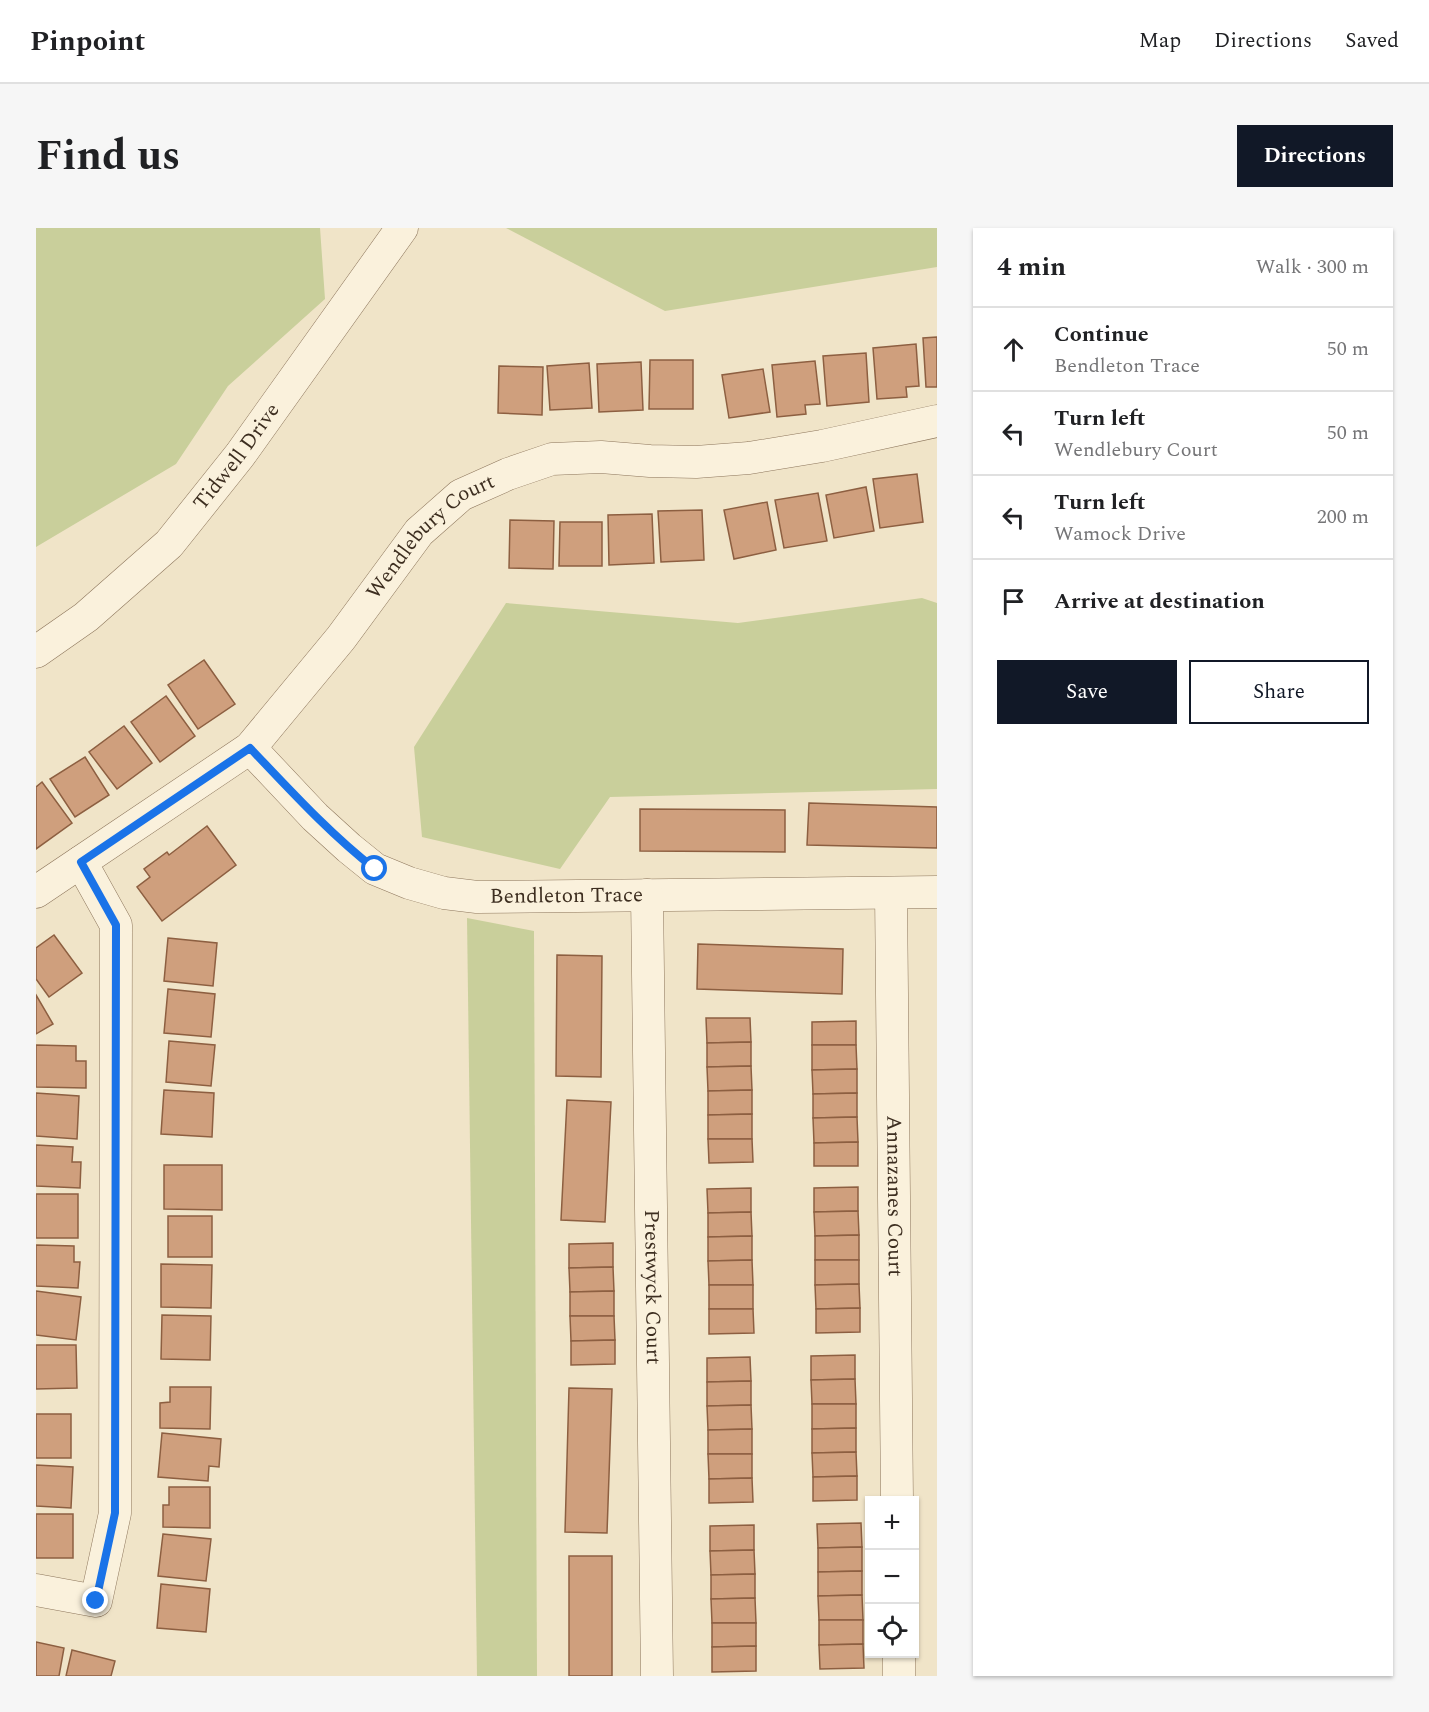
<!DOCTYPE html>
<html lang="en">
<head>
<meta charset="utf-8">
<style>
  :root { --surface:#fff; --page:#f6f6f6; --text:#202124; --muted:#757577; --line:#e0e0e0; --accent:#111827 }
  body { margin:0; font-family:Spectral,serif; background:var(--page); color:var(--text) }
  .controls { position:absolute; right:18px; bottom:18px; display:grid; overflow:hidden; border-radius:0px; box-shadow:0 2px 4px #0004 }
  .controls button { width:54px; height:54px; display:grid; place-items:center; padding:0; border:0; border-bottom:2px solid var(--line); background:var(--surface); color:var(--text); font:30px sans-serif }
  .stop { position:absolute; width:18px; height:18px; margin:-14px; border:4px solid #1a73e8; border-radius:50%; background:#fff }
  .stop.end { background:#1a73e8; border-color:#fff; box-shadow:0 2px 6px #0008 }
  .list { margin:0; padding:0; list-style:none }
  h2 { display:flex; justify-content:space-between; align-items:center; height:78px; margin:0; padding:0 24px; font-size:26px }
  h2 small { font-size:20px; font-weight:400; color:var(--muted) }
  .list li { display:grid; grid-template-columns:39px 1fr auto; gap:18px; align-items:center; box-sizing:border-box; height:84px; padding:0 24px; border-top:2px solid var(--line) }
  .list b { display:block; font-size:22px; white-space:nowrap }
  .list p { margin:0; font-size:20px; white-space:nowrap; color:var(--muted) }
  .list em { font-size:20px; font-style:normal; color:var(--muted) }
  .actions { display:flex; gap:12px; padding:18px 24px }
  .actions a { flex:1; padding:14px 0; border:2px solid var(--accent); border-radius:0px; text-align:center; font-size:21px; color:var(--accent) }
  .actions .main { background:var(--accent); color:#fff }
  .icon { flex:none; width:33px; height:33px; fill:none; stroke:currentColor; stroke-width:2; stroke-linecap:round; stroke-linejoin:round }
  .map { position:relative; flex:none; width:901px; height:1448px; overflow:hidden; border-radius:0px }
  header { display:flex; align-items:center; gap:36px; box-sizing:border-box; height:84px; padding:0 30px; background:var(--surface); border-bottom:2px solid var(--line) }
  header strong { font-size:28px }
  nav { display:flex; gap:33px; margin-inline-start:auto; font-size:21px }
  .intro { display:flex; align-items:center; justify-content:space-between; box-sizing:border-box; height:144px; padding:0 36px }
  h1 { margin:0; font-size:42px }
  .button { padding:15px 27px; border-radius:0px; background:var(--accent); color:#fff; font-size:21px; font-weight:700 }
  main { display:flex; gap:36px; padding:0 36px }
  aside { flex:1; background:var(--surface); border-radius:0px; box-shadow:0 2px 4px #0004 }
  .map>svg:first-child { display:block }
  .green { fill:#c9cf9b }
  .building { fill:#cf9f7d; stroke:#8d5f41; stroke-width:1.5 }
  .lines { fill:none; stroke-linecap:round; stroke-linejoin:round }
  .minor-casing { stroke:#8d765c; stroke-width:33 }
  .minor { stroke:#faf1dc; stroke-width:32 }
  .route { stroke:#1a73e8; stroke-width:8 }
  .labels { text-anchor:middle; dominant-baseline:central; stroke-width:5; stroke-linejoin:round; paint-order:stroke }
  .street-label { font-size:21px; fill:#3d2e20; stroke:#f7eed8 }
</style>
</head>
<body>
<header>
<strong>Pinpoint</strong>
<nav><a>Map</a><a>Directions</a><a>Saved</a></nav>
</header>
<div class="intro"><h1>Find us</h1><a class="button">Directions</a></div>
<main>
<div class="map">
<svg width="901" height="1448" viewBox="0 0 901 1448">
  <rect width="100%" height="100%" fill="#f0e4c8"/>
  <g class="green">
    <path d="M 0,0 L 284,0 L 289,71 L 192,158 L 140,236 L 0,319 Z"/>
    <path d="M 470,0 L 901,0 L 901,39 L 629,83 Z"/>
    <path d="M 886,370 L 901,375 L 901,561 L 574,569 L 524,641 L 386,609 L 378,519 L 470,375 L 702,395 Z"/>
    <path d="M 431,690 L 498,703 L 501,1448 L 441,1448 Z"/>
  </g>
  <g class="building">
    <path d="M 901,109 L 901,159 L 890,159 L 887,110 Z"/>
    <path d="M 880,116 L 883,158 L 870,159 L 871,169 L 841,171 L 837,120 Z"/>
    <path d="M 830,125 L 833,174 L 791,178 L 787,128 Z"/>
    <path d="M 614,132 L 657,132 L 657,181 L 613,181 Z"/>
    <path d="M 779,133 L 784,176 L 769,177 L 770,186 L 741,189 L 736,137 Z"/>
    <path d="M 605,134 L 607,182 L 563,184 L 561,136 Z"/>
    <path d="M 553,135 L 556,180 L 514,182 L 511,138 Z"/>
    <path d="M 463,138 L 507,139 L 506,187 L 462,185 Z"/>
    <path d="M 727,141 L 734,184 L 693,190 L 686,147 Z"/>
    <path d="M 881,246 L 887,294 L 844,300 L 837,251 Z"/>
    <path d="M 830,259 L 838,303 L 798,310 L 790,267 Z"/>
    <path d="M 782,265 L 791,313 L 748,320 L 739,272 Z"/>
    <path d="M 731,274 L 740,322 L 698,331 L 688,282 Z"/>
    <path d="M 666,282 L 668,332 L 625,334 L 622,283 Z"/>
    <path d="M 616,286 L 618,335 L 573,337 L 572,287 Z"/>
    <path d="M 474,292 L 518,293 L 517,341 L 473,340 Z"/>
    <path d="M 524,294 L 566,294 L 566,338 L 523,338 Z"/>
    <path d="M 168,432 L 199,476 L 162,501 L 132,457 Z"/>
    <path d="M 130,468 L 159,508 L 124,534 L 95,494 Z"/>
    <path d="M 88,498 L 116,535 L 81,561 L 53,524 Z"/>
    <path d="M 49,529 L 73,567 L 39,589 L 14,551 Z"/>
    <path d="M 6,554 L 36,595 L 0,621 L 0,559 Z"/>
    <path d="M 773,575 L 901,579 L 901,620 L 771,617 Z"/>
    <path d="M 604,581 L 749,582 L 749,624 L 604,623 Z"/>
    <path d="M 171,598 L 200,637 L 126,693 L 101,659 L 114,649 L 108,641 L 131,624 L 133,627 Z"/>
    <path d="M 18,707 L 46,745 L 13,769 L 0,751 L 0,720 Z"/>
    <path d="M 132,710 L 181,715 L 177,758 L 128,753 Z"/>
    <path d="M 662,716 L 807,721 L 806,766 L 661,761 Z"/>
    <path d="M 521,727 L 566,728 L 565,849 L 520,848 Z"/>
    <path d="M 132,761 L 179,766 L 175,809 L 128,805 Z"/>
    <path d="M 0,767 L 17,796 L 0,806 Z"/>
    <path d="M 670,790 L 714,790 L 715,814 L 671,815 Z"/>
    <path d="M 820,793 L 820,817 L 776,817 L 776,794 Z"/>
    <path d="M 133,813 L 179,817 L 175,858 L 130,854 Z"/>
    <path d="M 715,814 L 715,838 L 671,839 L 671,815 Z"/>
    <path d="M 0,817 L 40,818 L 40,833 L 50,833 L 50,860 L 0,859 Z"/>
    <path d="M 776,817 L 820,817 L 821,841 L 776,842 Z"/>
    <path d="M 715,838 L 716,862 L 672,863 L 671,839 Z"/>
    <path d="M 821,841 L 821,865 L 777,866 L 776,842 Z"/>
    <path d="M 128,862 L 178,865 L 176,909 L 125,906 Z"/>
    <path d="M 716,862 L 716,886 L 672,887 L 672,863 Z"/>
    <path d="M 0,865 L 43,868 L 41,911 L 0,908 Z"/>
    <path d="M 821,865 L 821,889 L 777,890 L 777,866 Z"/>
    <path d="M 531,872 L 575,874 L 569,994 L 525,992 Z"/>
    <path d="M 716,886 L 716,911 L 672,911 L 672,887 Z"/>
    <path d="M 821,889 L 822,914 L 778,915 L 777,890 Z"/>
    <path d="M 672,911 L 716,911 L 717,934 L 673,935 Z"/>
    <path d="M 822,914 L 822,938 L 778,938 L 778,915 Z"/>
    <path d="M 0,917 L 37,919 L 36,934 L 45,934 L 44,960 L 0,958 Z"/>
    <path d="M 128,937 L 186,937 L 186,982 L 128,981 Z"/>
    <path d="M 822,959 L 822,983 L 778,984 L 778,960 Z"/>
    <path d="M 715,960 L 715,984 L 672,985 L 671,961 Z"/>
    <rect x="0" y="966" width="42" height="44"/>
    <path d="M 822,983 L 823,1007 L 779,1008 L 778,984 Z"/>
    <path d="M 715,984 L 716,1008 L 672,1009 L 672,985 Z"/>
    <rect x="132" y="988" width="44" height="41"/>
    <path d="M 823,1007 L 823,1032 L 779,1032 L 779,1008 Z"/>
    <path d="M 716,1008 L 716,1032 L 672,1033 L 672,1009 Z"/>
    <path d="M 577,1015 L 577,1039 L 533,1040 L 533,1016 Z"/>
    <path d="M 0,1017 L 38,1018 L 38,1034 L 44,1034 L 42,1060 L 0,1058 Z"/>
    <path d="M 716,1032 L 717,1057 L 673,1057 L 672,1033 Z"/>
    <path d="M 779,1032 L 823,1032 L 823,1056 L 779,1057 Z"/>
    <path d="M 125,1036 L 176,1037 L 175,1080 L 125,1079 Z"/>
    <path d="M 577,1039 L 578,1063 L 534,1064 L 533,1040 Z"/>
    <path d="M 823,1056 L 824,1080 L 780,1081 L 779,1057 Z"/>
    <rect x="673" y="1057" width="44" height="24"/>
    <path d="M 0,1063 L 45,1069 L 40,1112 L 0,1107 Z"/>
    <path d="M 578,1063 L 578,1088 L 534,1088 L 534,1064 Z"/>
    <path d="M 824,1080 L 824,1104 L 780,1105 L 780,1081 Z"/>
    <path d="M 673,1081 L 717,1081 L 718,1105 L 673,1106 Z"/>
    <path d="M 126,1087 L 175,1088 L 174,1132 L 125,1131 Z"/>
    <path d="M 534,1088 L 578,1088 L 579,1112 L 535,1113 Z"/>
    <path d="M 579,1112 L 579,1136 L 535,1137 L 535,1113 Z"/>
    <path d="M 0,1117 L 40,1117 L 41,1160 L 0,1161 Z"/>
    <path d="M 819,1127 L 819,1151 L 775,1152 L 775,1128 Z"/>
    <path d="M 714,1129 L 715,1153 L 671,1154 L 671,1130 Z"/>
    <path d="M 819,1151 L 820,1176 L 776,1176 L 775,1152 Z"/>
    <path d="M 715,1153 L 715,1177 L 671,1178 L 671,1154 Z"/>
    <path d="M 134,1159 L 175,1159 L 174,1201 L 124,1200 L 124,1175 L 134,1174 Z"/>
    <path d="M 533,1160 L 576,1161 L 571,1305 L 529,1304 Z"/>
    <path d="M 776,1176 L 820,1176 L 820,1200 L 776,1201 Z"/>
    <path d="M 715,1177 L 716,1201 L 672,1202 L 671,1178 Z"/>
    <rect x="0" y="1186" width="35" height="44"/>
    <path d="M 820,1200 L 820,1224 L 776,1225 L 776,1201 Z"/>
    <path d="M 716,1201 L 716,1226 L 672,1226 L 672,1202 Z"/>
    <path d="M 126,1205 L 185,1211 L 183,1239 L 173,1238 L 172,1253 L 122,1249 Z"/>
    <path d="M 820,1224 L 821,1248 L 777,1249 L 776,1225 Z"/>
    <path d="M 672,1226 L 716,1226 L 716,1250 L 673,1251 Z"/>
    <path d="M 0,1237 L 37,1239 L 35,1280 L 0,1278 Z"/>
    <path d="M 821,1248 L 821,1272 L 777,1273 L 777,1249 Z"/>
    <path d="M 716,1250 L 717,1274 L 673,1275 L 673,1251 Z"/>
    <path d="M 133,1259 L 174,1259 L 174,1300 L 127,1299 L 127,1277 L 133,1277 Z"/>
    <rect x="0" y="1286" width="37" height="44"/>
    <path d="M 825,1295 L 826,1319 L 782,1320 L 781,1296 Z"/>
    <path d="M 718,1297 L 718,1322 L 674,1323 L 674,1298 Z"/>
    <path d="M 127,1306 L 175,1311 L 170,1353 L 122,1348 Z"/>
    <path d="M 826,1319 L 826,1343 L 782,1344 L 782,1320 Z"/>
    <path d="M 718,1322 L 719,1346 L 675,1347 L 674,1323 Z"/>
    <rect x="533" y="1328" width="43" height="120"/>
    <path d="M 826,1343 L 826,1367 L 782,1368 L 782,1344 Z"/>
    <path d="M 719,1346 L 719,1370 L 675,1371 L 675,1347 Z"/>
    <path d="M 125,1356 L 174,1361 L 170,1404 L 121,1400 Z"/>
    <path d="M 826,1367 L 827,1392 L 783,1392 L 782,1368 Z"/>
    <path d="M 719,1370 L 720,1395 L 676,1395 L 675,1371 Z"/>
    <path d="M 783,1392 L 827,1392 L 827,1416 L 783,1417 Z"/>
    <path d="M 676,1395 L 720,1395 L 720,1418 L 676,1419 Z"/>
    <path d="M 0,1414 L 28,1420 L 23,1448 L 0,1448 Z"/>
    <path d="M 827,1416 L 828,1440 L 784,1441 L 783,1417 Z"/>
    <path d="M 720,1418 L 720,1443 L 676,1444 L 676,1419 Z"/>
    <path d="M 36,1422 L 79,1433 L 75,1448 L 30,1448 Z"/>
  </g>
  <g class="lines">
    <defs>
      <g id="minor">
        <path id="s1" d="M 0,424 L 50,389 L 133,316 L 204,227 L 366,0"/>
        <path id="s2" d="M 214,520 L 279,589 L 313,620 L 339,641 L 373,655 L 408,665 L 441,669 L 901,664"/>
        <path id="s3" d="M 0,664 L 214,520 L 305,410 L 383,304 L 425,267 L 472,246 L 516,231 L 565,229 L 614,233 L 660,234 L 713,230 L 786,218 L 901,193"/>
        <path id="s4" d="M 855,665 L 861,1272"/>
        <path id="s5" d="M 611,667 L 621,1448"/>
        <path d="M 0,1362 L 60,1373 L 79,1285 L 80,697 L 45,634"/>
        <path d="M 863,1426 L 863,1448"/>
      </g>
    </defs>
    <use href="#minor" class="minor-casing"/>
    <use href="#minor" class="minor"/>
  </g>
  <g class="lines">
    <path class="route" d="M 60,1373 L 79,1285 L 80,697 L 45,634 L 214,520 C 254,562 293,605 339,641"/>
  </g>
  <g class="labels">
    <g class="street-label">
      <text stroke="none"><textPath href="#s1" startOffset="282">Tidwell Drive</textPath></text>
      <text stroke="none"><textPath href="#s3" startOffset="538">Wendlebury Court</textPath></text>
      <text stroke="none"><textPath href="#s2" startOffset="370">Bendleton Trace</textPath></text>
      <text stroke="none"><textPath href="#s4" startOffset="303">Annazanes Court</textPath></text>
      <text stroke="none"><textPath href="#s5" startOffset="392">Prestwyck Court</textPath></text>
    </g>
  </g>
</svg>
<div class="controls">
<button>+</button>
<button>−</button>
<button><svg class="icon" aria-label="locate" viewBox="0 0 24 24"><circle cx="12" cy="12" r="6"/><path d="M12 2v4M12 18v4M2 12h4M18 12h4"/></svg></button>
</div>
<div class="stop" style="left:339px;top:641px"></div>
<div class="stop end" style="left:60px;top:1373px"></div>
</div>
<aside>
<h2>4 min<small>Walk · 300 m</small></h2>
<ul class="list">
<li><svg class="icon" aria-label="ahead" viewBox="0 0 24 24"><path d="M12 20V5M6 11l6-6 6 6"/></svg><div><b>Continue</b><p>Bendleton Trace</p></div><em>50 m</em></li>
<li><svg class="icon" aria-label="left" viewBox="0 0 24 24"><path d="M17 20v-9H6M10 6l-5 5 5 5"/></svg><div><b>Turn left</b><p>Wendlebury Court</p></div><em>50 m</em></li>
<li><svg class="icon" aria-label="left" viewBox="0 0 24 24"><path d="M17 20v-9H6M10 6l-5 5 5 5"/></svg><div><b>Turn left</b><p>Wamock Drive</p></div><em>200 m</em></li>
<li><svg class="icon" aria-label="arrive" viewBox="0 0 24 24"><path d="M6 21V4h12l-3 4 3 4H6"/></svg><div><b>Arrive at destination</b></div></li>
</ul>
<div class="actions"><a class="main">Save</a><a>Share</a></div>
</aside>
</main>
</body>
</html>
